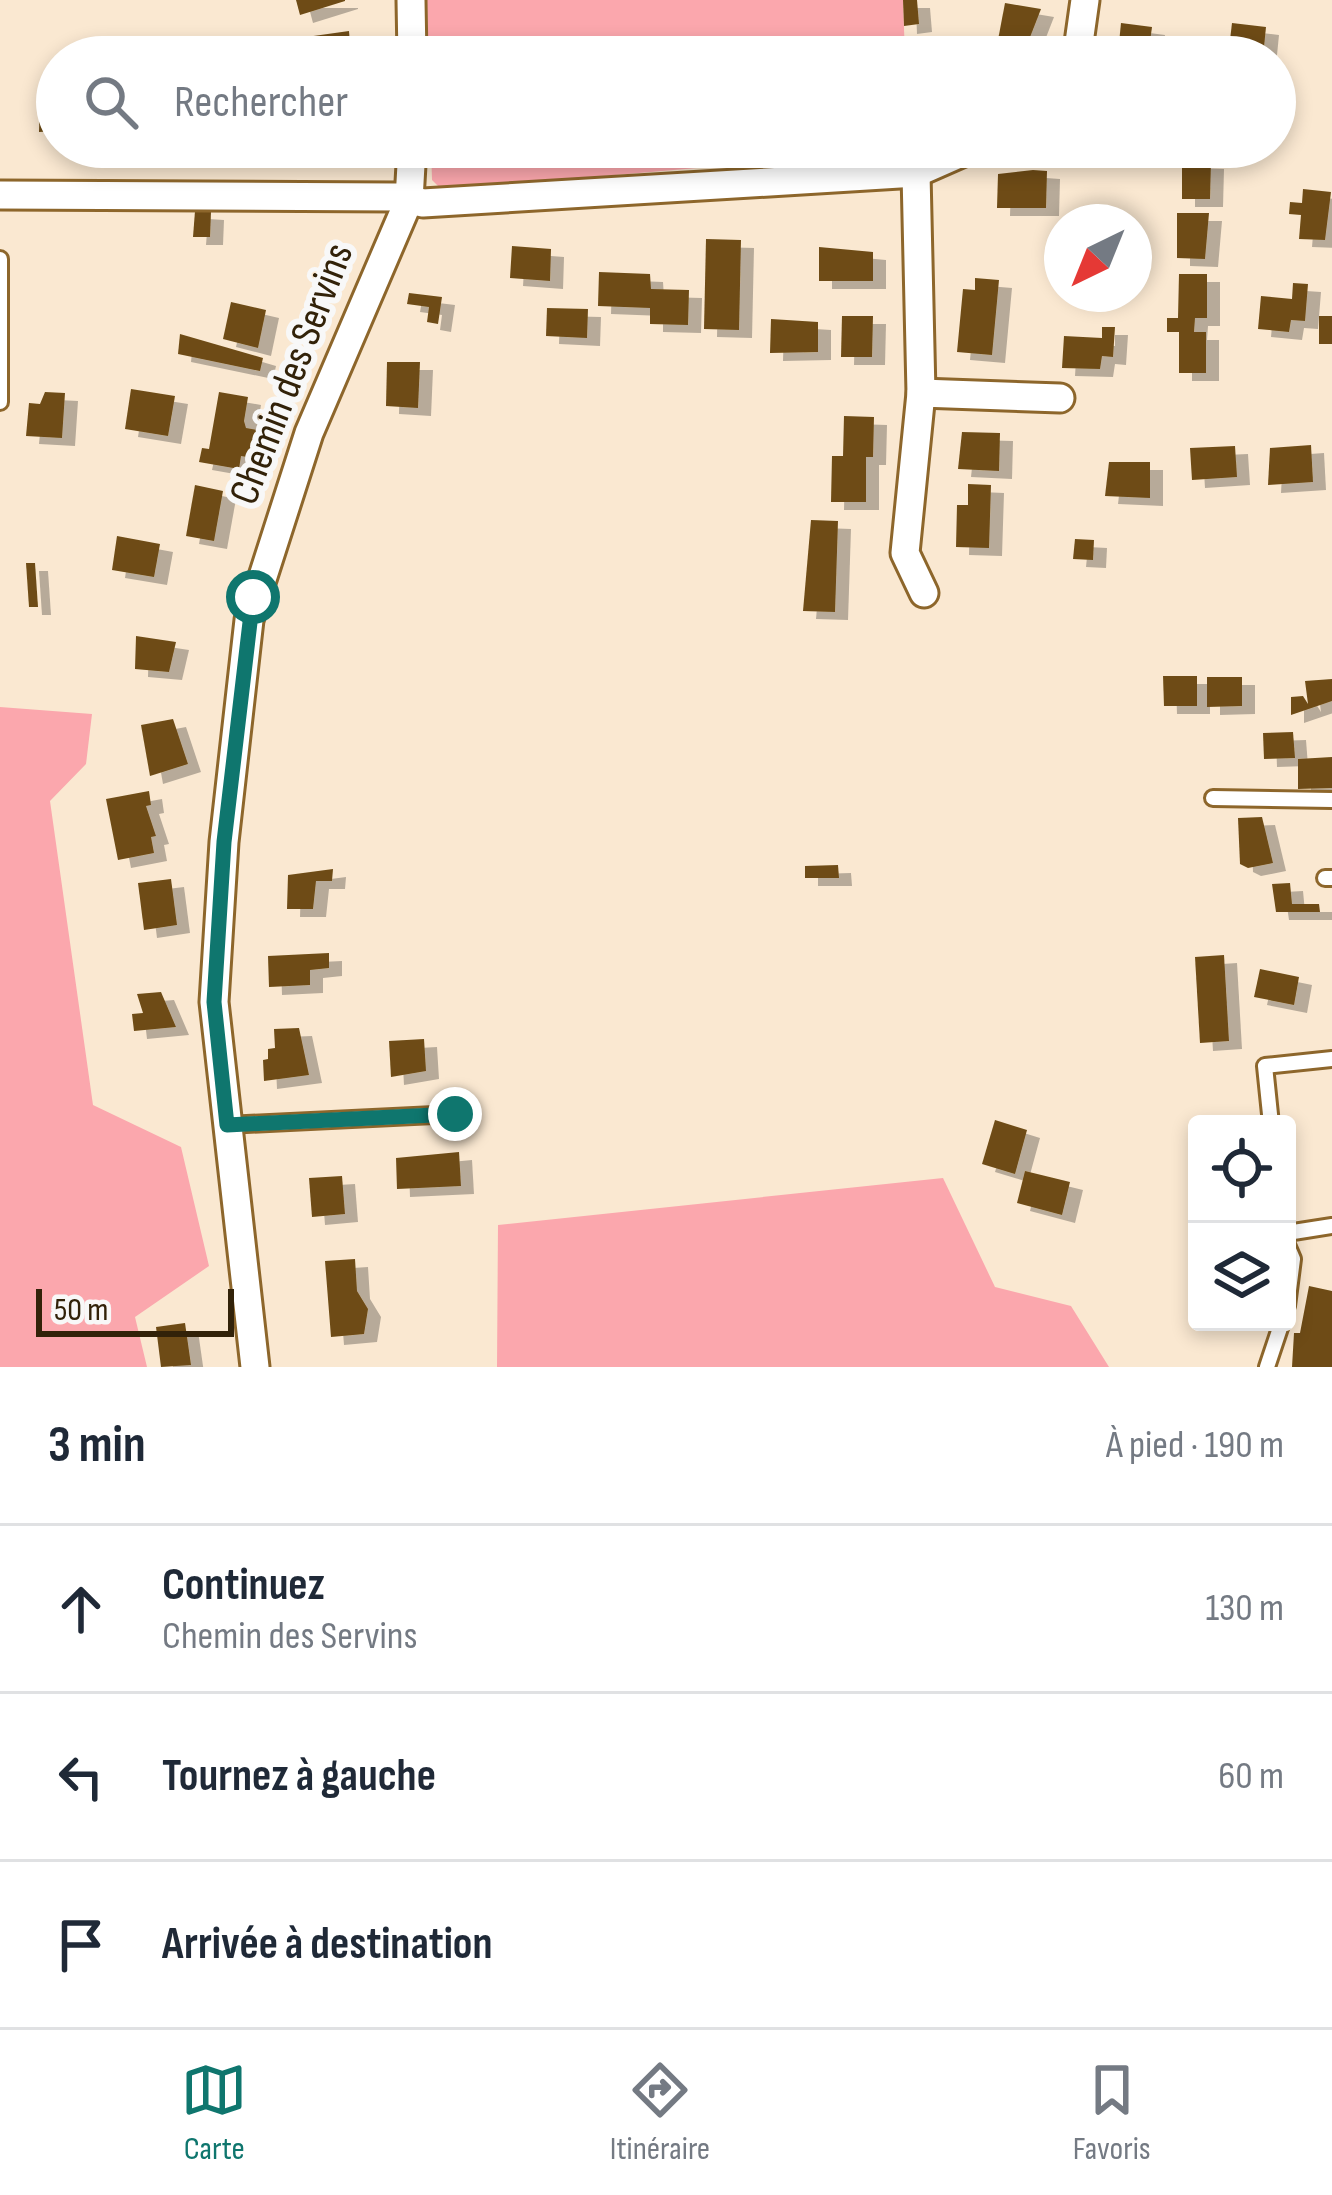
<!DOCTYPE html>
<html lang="fr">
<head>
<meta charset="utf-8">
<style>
  :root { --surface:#fff; --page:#f2f2f3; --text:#1f2937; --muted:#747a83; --line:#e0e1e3; --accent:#0f766e }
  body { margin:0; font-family:"Sofia Sans Condensed",sans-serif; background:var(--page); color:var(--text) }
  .controls { position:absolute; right:36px; bottom:36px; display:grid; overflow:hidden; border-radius:12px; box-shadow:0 6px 18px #0003 }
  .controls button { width:108px; height:108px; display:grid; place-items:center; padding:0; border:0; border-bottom:3px solid var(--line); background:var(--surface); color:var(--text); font:60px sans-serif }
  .compass { position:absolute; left:1044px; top:204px; width:108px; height:108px; border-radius:50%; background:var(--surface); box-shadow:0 6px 18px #0003; rotate:223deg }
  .scale { position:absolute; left:36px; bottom:30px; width:198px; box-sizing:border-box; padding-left:12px; border:6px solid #322209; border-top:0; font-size:33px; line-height:42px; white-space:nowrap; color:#322209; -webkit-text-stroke:9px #f8f8f8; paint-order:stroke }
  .stop { position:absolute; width:36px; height:36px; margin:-27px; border:9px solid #0f766e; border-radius:50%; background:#fff }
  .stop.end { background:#0f766e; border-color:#fff; box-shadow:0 3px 12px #0008 }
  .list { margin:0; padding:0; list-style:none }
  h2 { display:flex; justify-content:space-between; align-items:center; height:156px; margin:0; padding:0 48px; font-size:51px }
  h2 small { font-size:39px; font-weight:400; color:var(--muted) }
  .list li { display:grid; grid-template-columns:78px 1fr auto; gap:36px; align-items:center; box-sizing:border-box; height:168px; padding:0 48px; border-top:3px solid var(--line) }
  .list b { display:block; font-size:45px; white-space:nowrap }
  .list p { margin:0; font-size:39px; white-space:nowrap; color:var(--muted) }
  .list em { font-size:39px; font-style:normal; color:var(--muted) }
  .icon { flex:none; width:66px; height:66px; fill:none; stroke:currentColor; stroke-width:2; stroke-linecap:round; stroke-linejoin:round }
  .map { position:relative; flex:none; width:1332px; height:1367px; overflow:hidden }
  .search { position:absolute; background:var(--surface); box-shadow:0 6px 18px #0003; left:36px; right:36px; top:36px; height:132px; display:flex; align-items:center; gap:30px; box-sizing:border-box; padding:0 42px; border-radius:66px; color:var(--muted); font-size:45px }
  .sheet { height:660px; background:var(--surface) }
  nav { display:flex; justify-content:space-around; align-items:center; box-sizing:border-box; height:168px; border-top:3px solid var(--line); background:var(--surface); font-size:33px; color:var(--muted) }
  nav a { display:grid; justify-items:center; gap:6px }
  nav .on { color:var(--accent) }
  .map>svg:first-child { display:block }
  .green { fill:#fba7ad }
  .building { fill:#6e4c15; filter:url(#shadow) }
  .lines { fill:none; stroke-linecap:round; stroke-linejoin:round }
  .service-casing { stroke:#8d662b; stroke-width:20 }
  .minor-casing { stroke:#8d662b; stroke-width:33 }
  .service { stroke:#fff; stroke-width:14 }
  .minor { stroke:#fff; stroke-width:27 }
  .route { stroke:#0f766e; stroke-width:15 }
  .labels { text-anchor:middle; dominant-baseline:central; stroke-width:12; stroke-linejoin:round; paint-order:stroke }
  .street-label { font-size:42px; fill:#322209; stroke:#f8f8f8 }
</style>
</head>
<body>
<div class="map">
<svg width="1332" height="1367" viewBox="0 0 1332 1367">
  <defs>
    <filter id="shadow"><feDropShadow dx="13" dy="8" stdDeviation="0" flood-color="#0004"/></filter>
  </defs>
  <rect width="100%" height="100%" fill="#fae8d1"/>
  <g class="green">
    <path d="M 427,0 L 903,0 L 905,57 L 428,57 Z"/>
    <path d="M 431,147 L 908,147 L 908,150 L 442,190 L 432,180 Z"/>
    <path d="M 0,707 L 92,714 L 86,764 L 50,801 L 93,1105 L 181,1147 L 209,1266 L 135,1317 L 147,1367 L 0,1367 Z"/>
    <path d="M 943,1178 L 995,1287 L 1071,1306 L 1109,1367 L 497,1367 L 498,1225 Z"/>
  </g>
  <g class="building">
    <path d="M 296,0 L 345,0 L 345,1 L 300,15 Z"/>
    <path d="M 903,0 L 917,0 L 919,24 L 904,26 Z"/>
    <path d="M 1005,3 L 1041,9 L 1025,50 L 997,45 Z"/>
    <path d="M 1121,23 L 1152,27 L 1148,57 L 1118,53 Z"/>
    <path d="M 1232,23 L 1266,27 L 1263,57 L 1228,57 Z"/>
    <path d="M 349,31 L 351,57 L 287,57 L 285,40 Z"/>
    <path d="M 55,89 L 57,131 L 39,132 L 40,94 Z"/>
    <path d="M 1182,160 L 1211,161 L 1210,199 L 1182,199 Z"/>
    <path d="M 1033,170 L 1047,171 L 1046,208 L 997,208 L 998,174 Z"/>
    <path d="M 1303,189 L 1331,192 L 1325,240 L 1299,239 L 1301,215 L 1289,214 L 1290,202 L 1302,203 Z"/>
    <path d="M 195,211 L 211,212 L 210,237 L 193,237 Z"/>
    <path d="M 1177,213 L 1209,213 L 1205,259 L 1177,258 Z"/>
    <path d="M 706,239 L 741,240 L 739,330 L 704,329 Z"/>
    <path d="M 512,246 L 551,249 L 550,281 L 510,278 Z"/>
    <path d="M 819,247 L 873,252 L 873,281 L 819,281 Z"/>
    <path d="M 599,272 L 650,274 L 651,289 L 689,290 L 688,325 L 650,324 L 650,308 L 598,306 Z"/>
    <path d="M 1179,274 L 1207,274 L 1207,318 L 1195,318 L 1194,332 L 1206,332 L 1206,373 L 1179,373 L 1179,332 L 1167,332 L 1167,318 L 1178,318 Z"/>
    <path d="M 975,278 L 999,280 L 992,355 L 957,352 L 963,289 L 975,290 Z"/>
    <path d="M 1293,283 L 1308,284 L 1305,321 L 1291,320 L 1289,332 L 1258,329 L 1261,296 L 1292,299 Z"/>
    <path d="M 409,293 L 442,297 L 438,324 L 427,322 L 429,307 L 407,304 Z"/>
    <path d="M 231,302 L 266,310 L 258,348 L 223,339 Z"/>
    <path d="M 547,308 L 588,309 L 587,338 L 546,336 Z"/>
    <path d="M 842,316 L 873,316 L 872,357 L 841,357 Z"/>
    <rect x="1319" y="316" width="13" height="28"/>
    <path d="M 771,319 L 818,322 L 818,352 L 770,353 Z"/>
    <path d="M 1102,327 L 1115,327 L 1113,357 L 1102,356 L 1100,369 L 1062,368 L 1064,336 L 1102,338 Z"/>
    <path d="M 180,334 L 263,358 L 260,371 L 178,354 Z"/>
    <path d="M 387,362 L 420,362 L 418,408 L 386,406 Z"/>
    <path d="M 131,389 L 175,396 L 168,436 L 125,429 Z"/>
    <path d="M 45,392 L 65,393 L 62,438 L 26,436 L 29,403 L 40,404 Z"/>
    <path d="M 219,392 L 248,397 L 244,421 L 246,428 L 258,430 L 253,458 L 241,456 L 239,469 L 199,462 L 202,448 L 209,449 Z"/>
    <path d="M 844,416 L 874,417 L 873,457 L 866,457 L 866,502 L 831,502 L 832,456 L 843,456 Z"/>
    <path d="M 962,432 L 1000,433 L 999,471 L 958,469 Z"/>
    <path d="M 1311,445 L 1313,482 L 1268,485 L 1270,448 Z"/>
    <path d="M 1235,446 L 1237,477 L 1192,480 L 1190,448 Z"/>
    <path d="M 1109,462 L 1150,462 L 1150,498 L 1105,496 Z"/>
    <path d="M 968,484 L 991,485 L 989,548 L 956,547 L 957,505 L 968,505 Z"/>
    <path d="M 195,485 L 223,491 L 214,541 L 186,536 Z"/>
    <path d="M 811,520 L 838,521 L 835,612 L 803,611 Z"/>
    <path d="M 117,536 L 160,544 L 154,577 L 112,570 Z"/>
    <path d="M 1075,539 L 1094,540 L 1093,560 L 1073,559 Z"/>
    <path d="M 26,563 L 35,563 L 38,607 L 29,607 Z"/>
    <path d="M 136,636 L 176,642 L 169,672 L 135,669 Z"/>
    <path d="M 1163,676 L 1197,676 L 1197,706 L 1164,706 Z"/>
    <path d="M 1207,677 L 1242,677 L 1242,706 L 1207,707 Z"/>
    <path d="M 1332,679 L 1332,701 L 1291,715 L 1291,697 L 1303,696 L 1308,704 L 1305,681 Z"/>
    <path d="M 173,719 L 188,764 L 150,776 L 141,725 Z"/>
    <path d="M 1293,732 L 1295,758 L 1264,759 L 1263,733 Z"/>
    <path d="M 1332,757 L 1332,788 L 1298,789 L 1298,759 Z"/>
    <path d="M 149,791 L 151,805 L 146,806 L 156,836 L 151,837 L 154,853 L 118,860 L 106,799 Z"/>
    <path d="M 1262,817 L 1273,863 L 1248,868 L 1240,864 L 1238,818 Z"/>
    <path d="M 838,865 L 839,878 L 805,878 L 805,866 Z"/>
    <path d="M 333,869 L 332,881 L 316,881 L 313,909 L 287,909 L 288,875 Z"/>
    <path d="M 171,879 L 177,925 L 144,930 L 138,883 Z"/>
    <path d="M 1290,883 L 1292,904 L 1319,904 L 1320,912 L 1276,912 L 1272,884 Z"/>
    <path d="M 329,953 L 329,968 L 310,970 L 310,985 L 269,987 L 268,956 Z"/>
    <path d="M 1224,955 L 1229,1041 L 1200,1043 L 1195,957 Z"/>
    <path d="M 1260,969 L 1299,977 L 1294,1005 L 1254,997 Z"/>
    <path d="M 161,992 L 176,1027 L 134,1031 L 132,1014 L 143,1013 L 137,994 Z"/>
    <path d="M 299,1028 L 309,1075 L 264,1081 L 263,1060 L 268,1059 L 268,1049 L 275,1048 L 274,1029 Z"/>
    <path d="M 424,1039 L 426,1071 L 391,1077 L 389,1041 Z"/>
    <path d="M 995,1120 L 1027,1130 L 1015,1174 L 982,1164 Z"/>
    <path d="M 459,1152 L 461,1186 L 397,1189 L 396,1158 Z"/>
    <path d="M 1025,1171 L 1070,1182 L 1062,1215 L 1017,1203 Z"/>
    <path d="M 342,1176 L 345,1214 L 312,1217 L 309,1178 Z"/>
    <path d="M 355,1259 L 357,1291 L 368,1309 L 364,1334 L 331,1337 L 325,1261 Z"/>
    <path d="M 1309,1286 L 1332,1291 L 1332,1367 L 1292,1367 L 1294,1333 L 1300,1333 Z"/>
    <path d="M 185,1323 L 191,1365 L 161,1367 L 156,1327 Z"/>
  </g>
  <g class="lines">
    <defs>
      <g id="service">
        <path d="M 0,259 L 0,402"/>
        <path d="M 1213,798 L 1332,800"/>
        <path d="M 1325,878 L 1332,878"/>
        <path d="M 1271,1124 L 1265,1066 L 1332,1059"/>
        <path d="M 227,1125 L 455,1114"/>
        <path d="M 1287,1233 L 1332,1226"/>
        <path d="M 1287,1245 L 1293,1259 L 1287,1306"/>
        <path d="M 1267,1367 L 1282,1322"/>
      </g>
      <g id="minor">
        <path d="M 411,0 L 412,57"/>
        <path d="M 1077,57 L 1085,0"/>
        <path d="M 916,173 L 921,393 L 905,553 L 924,593"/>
        <path d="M 0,195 L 397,197 L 423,203 L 916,173 L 975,147"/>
        <path d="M 921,393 L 1060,398"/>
        <path d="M 255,1367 L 214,1002 L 224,842 L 249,620 L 309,433 L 409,200 L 412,147"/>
      </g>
    </defs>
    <use href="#service" class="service-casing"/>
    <use href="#minor" class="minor-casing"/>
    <use href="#service" class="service"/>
    <use href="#minor" class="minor"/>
  </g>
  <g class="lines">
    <path class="route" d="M 253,597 L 224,842 L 214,1002 L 227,1125 L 455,1114"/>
  </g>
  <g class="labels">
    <g class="street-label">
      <text transform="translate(292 374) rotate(-69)">Chemin des Servins</text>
    </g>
  </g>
</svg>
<div class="controls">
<button><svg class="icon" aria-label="locate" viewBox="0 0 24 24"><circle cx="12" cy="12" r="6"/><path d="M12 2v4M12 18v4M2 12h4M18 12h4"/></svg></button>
<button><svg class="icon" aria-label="layers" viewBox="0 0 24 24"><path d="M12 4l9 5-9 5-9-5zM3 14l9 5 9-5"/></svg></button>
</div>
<svg class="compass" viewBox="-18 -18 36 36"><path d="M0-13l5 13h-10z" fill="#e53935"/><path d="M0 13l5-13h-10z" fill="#747a83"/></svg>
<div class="scale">50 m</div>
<div class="stop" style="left:253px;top:597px"></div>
<div class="stop end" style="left:455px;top:1114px"></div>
<div class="search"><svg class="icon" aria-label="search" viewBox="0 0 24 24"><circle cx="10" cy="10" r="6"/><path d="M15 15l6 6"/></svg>Rechercher</div>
</div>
<section class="sheet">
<h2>3 min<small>À pied · 190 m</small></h2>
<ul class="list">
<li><svg class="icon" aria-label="ahead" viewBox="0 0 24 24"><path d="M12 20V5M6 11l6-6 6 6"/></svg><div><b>Continuez</b><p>Chemin des Servins</p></div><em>130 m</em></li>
<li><svg class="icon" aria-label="left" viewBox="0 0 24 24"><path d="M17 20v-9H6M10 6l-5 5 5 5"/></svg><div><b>Tournez à gauche</b></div><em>60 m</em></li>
<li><svg class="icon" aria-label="arrive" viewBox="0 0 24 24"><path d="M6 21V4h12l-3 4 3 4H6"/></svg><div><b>Arrivée à destination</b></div></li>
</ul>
</section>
<nav>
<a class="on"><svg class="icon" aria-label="map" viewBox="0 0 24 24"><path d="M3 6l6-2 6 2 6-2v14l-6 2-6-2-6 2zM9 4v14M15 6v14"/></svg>Carte</a>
<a><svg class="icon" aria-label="directions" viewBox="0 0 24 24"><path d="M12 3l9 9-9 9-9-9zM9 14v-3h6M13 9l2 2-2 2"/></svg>Itinéraire</a>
<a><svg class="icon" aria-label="saved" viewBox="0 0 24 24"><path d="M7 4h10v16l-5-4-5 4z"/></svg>Favoris</a>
</nav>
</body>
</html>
